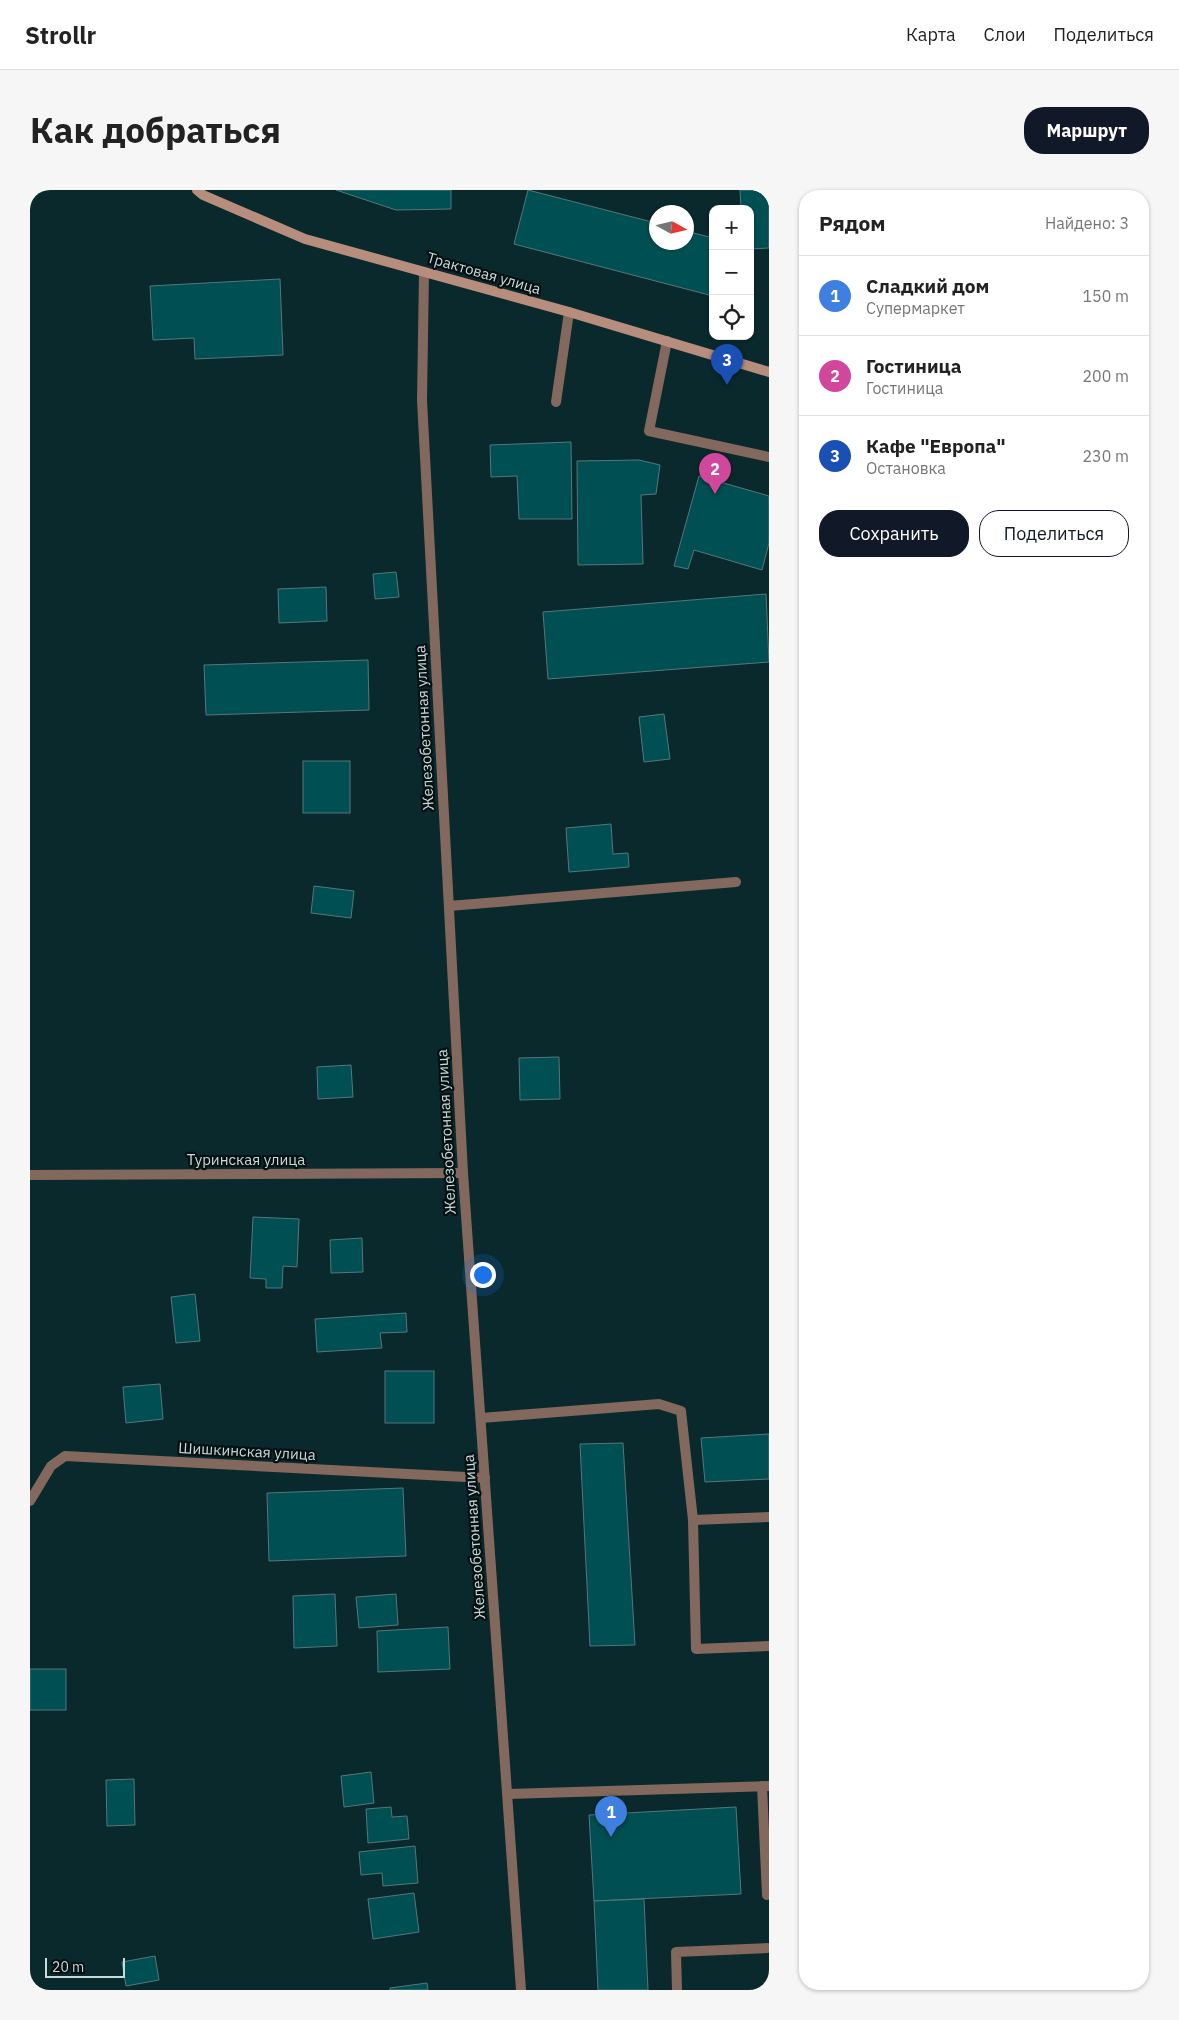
<!DOCTYPE html>
<html lang="ru">
<head>
<meta charset="utf-8">
<style>
  :root { --surface:#fff; --page:#f6f6f6; --text:#222; --muted:#767676; --line:#e0e0e0; --accent:#111827 }
  body { margin:0; font-family:"IBM Plex Sans",sans-serif; background:var(--page); color:var(--text) }
  .controls { position:absolute; right:15px; top:15px; display:grid; overflow:hidden; border-radius:10px; box-shadow:0 1px 4px #0004 }
  .controls button { width:45px; height:45px; display:grid; place-items:center; padding:0; border:0; border-bottom:1px solid var(--line); background:var(--surface); color:var(--text); font:25px sans-serif }
  .compass { position:absolute; left:619px; top:15px; width:45px; height:45px; border-radius:50%; background:var(--surface); box-shadow:0 1px 4px #0004; rotate:98deg }
  .scale { position:absolute; left:15px; bottom:12px; width:80px; box-sizing:border-box; padding-left:5px; border:2px solid #c9dadb; border-top:0; font-size:14px; line-height:18px; white-space:nowrap; color:#c9dadb; -webkit-text-stroke:4px #041011; paint-order:stroke }
  .you { position:absolute; left:452px; top:1084px; width:18px; height:18px; margin:-12px; border:4px solid #fff; border-radius:50%; background:#1a73e8; box-shadow:0 0 0 8px #1a73e833 }
  .badge { display:grid; place-items:center; width:32px; height:32px; border-radius:50%; background:var(--accent); color:#fff; font-size:16px; font-weight:700 }
  .pin { position:absolute; translate:-50% -41px; filter:drop-shadow(0 1px 2px #0008) }
  .pin::after { content:''; position:absolute; top:26px; width:18px; height:15px; background:inherit; clip-path:polygon(0 0,100% 0,50% 100%) }
  .list { margin:0; padding:0; list-style:none }
  h2 { display:flex; justify-content:space-between; align-items:center; height:65px; margin:0; padding:0 20px; font-size:21px }
  h2 small { font-size:16px; font-weight:400; color:var(--muted) }
  .list li { display:grid; grid-template-columns:32px 1fr auto; gap:15px; align-items:center; box-sizing:border-box; height:80px; padding:0 20px; border-top:1px solid var(--line) }
  .list b { display:block; font-size:19px; white-space:nowrap }
  .list p { margin:0; font-size:16px; white-space:nowrap; color:var(--muted) }
  .list em { font-size:16px; font-style:normal; color:var(--muted) }
  .actions { display:flex; gap:10px; padding:15px 20px }
  .actions a { flex:1; padding:11px 0; border:1px solid var(--accent); border-radius:20px; text-align:center; font-size:18px; color:var(--accent) }
  .actions .main { background:var(--accent); color:#fff }
  .icon { flex:none; width:28px; height:28px; fill:none; stroke:currentColor; stroke-width:2; stroke-linecap:round; stroke-linejoin:round }
  .map { position:relative; flex:none; width:739px; height:1800px; overflow:hidden; border-radius:20px }
  header { display:flex; align-items:center; gap:30px; box-sizing:border-box; height:70px; padding:0 25px; background:var(--surface); border-bottom:1px solid var(--line) }
  header strong { font-size:24px }
  nav { display:flex; gap:28px; margin-inline-start:auto; font-size:18px }
  .intro { display:flex; align-items:center; justify-content:space-between; box-sizing:border-box; height:120px; padding:0 30px }
  h1 { margin:0; font-size:35px }
  .button { padding:12px 22px; border-radius:20px; background:var(--accent); color:#fff; font-size:18px; font-weight:700 }
  main { display:flex; gap:30px; padding:0 30px }
  aside { flex:1; background:var(--surface); border-radius:20px; box-shadow:0 1px 4px #0004 }
  .map>svg:first-child { display:block }
  .building { fill:#004f53; stroke:#577779 }
  .lines { fill:none; stroke-linecap:round; stroke-linejoin:round }
  .service { stroke:#82685d; stroke-width:10 }
  .minor { stroke:#82685d; stroke-width:10 }
  .secondary { stroke:#b78e7d; stroke-width:10 }
  .labels { text-anchor:middle; dominant-baseline:central; stroke-width:4.5; stroke-linejoin:round; paint-order:stroke }
  .street-label { font-size:15px; fill:#c9dadb; stroke:#041011 }
</style>
</head>
<body>
<header>
<strong>Strollr</strong>
<nav><a>Карта</a><a>Слои</a><a>Поделиться</a></nav>
</header>
<div class="intro"><h1>Как добраться</h1><a class="button">Маршрут</a></div>
<main>
<div class="map">
<svg width="739" height="1800" viewBox="0 0 739 1800">
  <rect width="100%" height="100%" fill="#0a292c"/>
  <g class="building">
    <path d="M 306,0 L 421,0 L 421,19 L 366,20 Z"/>
    <path d="M 498,0 L 626,33 L 626,52 L 656,52 L 656,41 L 683,48 L 683,106 L 484,54 Z"/>
    <path d="M 710,0 L 739,0 L 739,58 L 720,59 L 720,19 L 711,19 Z"/>
    <path d="M 250,89 L 253,165 L 165,169 L 164,148 L 123,150 L 120,96 Z"/>
    <path d="M 541,252 L 542,329 L 489,329 L 487,286 L 461,287 L 460,255 Z"/>
    <path d="M 609,270 L 630,275 L 626,304 L 611,305 L 613,374 L 548,375 L 547,271 Z"/>
    <path d="M 669,286 L 739,306 L 739,353 L 732,380 L 664,360 L 658,379 L 644,376 Z"/>
    <path d="M 366,382 L 369,407 L 345,409 L 343,384 Z"/>
    <path d="M 296,397 L 297,431 L 249,433 L 248,399 Z"/>
    <path d="M 736,404 L 739,472 L 518,489 L 513,422 Z"/>
    <path d="M 338,470 L 339,520 L 176,525 L 174,475 Z"/>
    <path d="M 634,524 L 640,569 L 614,572 L 609,527 Z"/>
    <rect x="273" y="571" width="47" height="52"/>
    <path d="M 581,634 L 583,664 L 598,663 L 599,677 L 539,682 L 536,638 Z"/>
    <path d="M 284,696 L 324,701 L 321,728 L 281,723 Z"/>
    <path d="M 529,867 L 530,909 L 490,910 L 489,868 Z"/>
    <path d="M 321,875 L 323,907 L 288,909 L 287,877 Z"/>
    <path d="M 223,1027 L 269,1029 L 267,1077 L 253,1076 L 252,1098 L 236,1098 L 236,1089 L 220,1088 Z"/>
    <path d="M 332,1048 L 333,1082 L 301,1083 L 300,1050 Z"/>
    <path d="M 165,1104 L 170,1151 L 146,1153 L 141,1107 Z"/>
    <path d="M 376,1123 L 377,1142 L 350,1143 L 352,1158 L 287,1162 L 285,1129 Z"/>
    <rect x="355" y="1181" width="49" height="52"/>
    <path d="M 130,1194 L 133,1229 L 96,1233 L 93,1197 Z"/>
    <path d="M 739,1244 L 739,1289 L 675,1292 L 671,1248 Z"/>
    <path d="M 593,1253 L 605,1455 L 560,1456 L 550,1254 Z"/>
    <path d="M 373,1298 L 376,1366 L 239,1371 L 237,1303 Z"/>
    <path d="M 305,1404 L 307,1456 L 264,1458 L 263,1406 Z"/>
    <path d="M 366,1404 L 368,1435 L 329,1438 L 326,1407 Z"/>
    <path d="M 418,1437 L 420,1479 L 348,1482 L 347,1441 Z"/>
    <rect x="0" y="1479" width="36" height="41"/>
    <path d="M 341,1582 L 344,1613 L 314,1617 L 311,1586 Z"/>
    <path d="M 104,1589 L 105,1635 L 77,1636 L 76,1590 Z"/>
    <path d="M 361,1617 L 362,1627 L 377,1626 L 379,1649 L 338,1653 L 336,1619 Z"/>
    <path d="M 706,1617 L 711,1704 L 564,1711 L 559,1625 Z"/>
    <path d="M 385,1656 L 388,1693 L 353,1696 L 352,1683 L 331,1685 L 329,1662 Z"/>
    <path d="M 384,1703 L 389,1742 L 343,1749 L 338,1709 Z"/>
    <path d="M 614,1709 L 618,1800 L 568,1800 L 564,1711 Z"/>
    <path d="M 125,1766 L 129,1790 L 96,1796 L 92,1772 Z"/>
    <path d="M 397,1793 L 398,1800 L 360,1800 L 360,1798 Z"/>
  </g>
  <g class="lines">
    <g class="service">
      <path d="M 637,151 L 619,241 L 739,267"/>
      <path d="M 526,212 L 539,122"/>
      <path d="M 419,716 L 706,692"/>
      <path d="M 451,1228 L 629,1214 L 651,1221 L 663,1330 L 666,1459 L 739,1456"/>
      <path d="M 663,1330 L 739,1327"/>
      <path d="M 732,1596 L 737,1705"/>
      <path d="M 647,1800 L 646,1762 L 739,1758"/>
    </g>
    <g class="minor">
      <path d="M 394,82 L 392,210 L 433,983 L 491,1800"/>
      <path d="M 0,985 L 433,983"/>
      <path d="M 0,1311 L 21,1276 L 35,1266 L 455,1288"/>
      <path d="M 478,1604 L 739,1596"/>
    </g>
    <path class="secondary" d="M 167,0 L 173,5 L 275,49 L 539,122 L 739,182"/>
  </g>
  <g class="labels">
    <g class="street-label">
      <text transform="translate(454 83) rotate(16)">Трактовая улица</text>
      <text transform="translate(394 538) rotate(-93)">Железобетонная улица</text>
      <text transform="translate(416 942) rotate(-93)">Железобетонная улица</text>
      <text x="216" y="969">Туринская улица</text>
      <text transform="translate(217 1261) rotate(3)">Шишкинская улица</text>
      <text transform="translate(444 1347) rotate(-94)">Железобетонная улица</text>
    </g>
  </g>
</svg>
<div class="controls">
<button>+</button>
<button>−</button>
<button><svg class="icon" aria-label="locate" viewBox="0 0 24 24"><circle cx="12" cy="12" r="6"/><path d="M12 2v4M12 18v4M2 12h4M18 12h4"/></svg></button>
</div>
<svg class="compass" viewBox="-18 -18 36 36"><path d="M0-13l5 13h-10z" fill="#e53935"/><path d="M0 13l5-13h-10z" fill="#767676"/></svg>
<div class="scale">20 m</div>
<div class="you"></div>
<div class="pin badge" style="left:581px;top:1647px;background:#3f7fe0">1</div>
<div class="pin badge" style="left:685px;top:304px;background:#d1479c">2</div>
<div class="pin badge" style="left:697px;top:195px;background:#1a4fb4">3</div>
</div>
<aside>
<h2>Рядом<small>Найдено: 3</small></h2>
<ul class="list">
<li><span class="badge" style="background:#3f7fe0">1</span><div><b>Сладкий дом</b><p>Супермаркет</p></div><em>150 m</em></li>
<li><span class="badge" style="background:#d1479c">2</span><div><b>Гостиница</b><p>Гостиница</p></div><em>200 m</em></li>
<li><span class="badge" style="background:#1a4fb4">3</span><div><b>Кафе &quot;Европа&quot;</b><p>Остановка</p></div><em>230 m</em></li>
</ul>
<div class="actions"><a class="main">Сохранить</a><a>Поделиться</a></div>
</aside>
</main>
</body>
</html>
